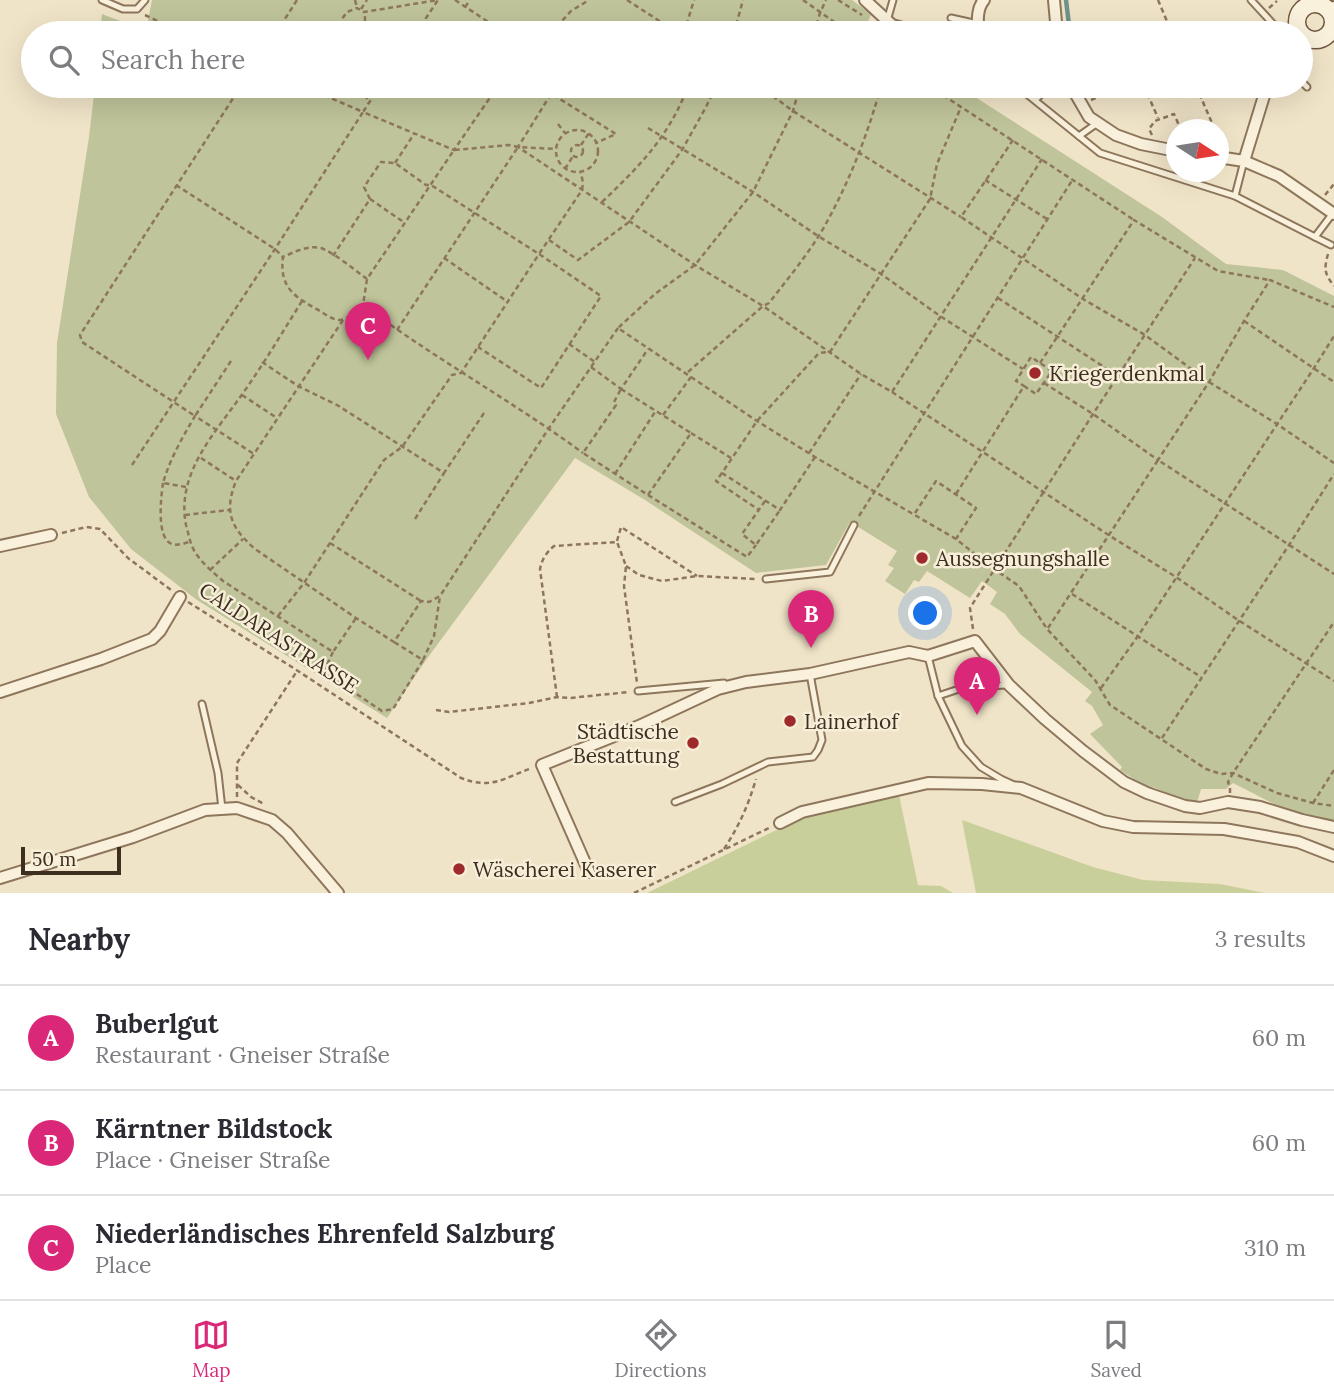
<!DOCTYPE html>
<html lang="en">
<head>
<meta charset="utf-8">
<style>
  :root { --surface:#fff; --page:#f7f7f7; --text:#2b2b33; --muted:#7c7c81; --line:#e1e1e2; --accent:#db2777 }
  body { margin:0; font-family:Lora,serif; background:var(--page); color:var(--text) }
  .compass { position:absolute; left:1166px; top:119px; width:63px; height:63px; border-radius:50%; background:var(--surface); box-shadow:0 7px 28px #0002; rotate:102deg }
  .scale { position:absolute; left:21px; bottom:18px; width:100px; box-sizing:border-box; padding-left:7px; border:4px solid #3d2e20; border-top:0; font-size:19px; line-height:24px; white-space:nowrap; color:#3d2e20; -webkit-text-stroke:5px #f7eed8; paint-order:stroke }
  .you { position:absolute; left:926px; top:614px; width:24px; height:24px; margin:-18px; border:5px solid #fff; border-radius:50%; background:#1a73e8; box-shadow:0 0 0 10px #1a73e833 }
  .badge { display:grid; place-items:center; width:46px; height:46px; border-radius:50%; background:var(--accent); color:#fff; font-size:23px; font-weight:700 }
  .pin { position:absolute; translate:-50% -58px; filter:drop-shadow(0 2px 4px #0008) }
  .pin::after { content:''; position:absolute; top:37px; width:24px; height:21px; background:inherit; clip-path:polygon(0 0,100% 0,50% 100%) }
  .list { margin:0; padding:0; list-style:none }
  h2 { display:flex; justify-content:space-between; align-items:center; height:91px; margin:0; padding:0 28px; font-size:30px }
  h2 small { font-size:23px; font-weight:400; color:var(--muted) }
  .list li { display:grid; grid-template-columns:46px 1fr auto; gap:21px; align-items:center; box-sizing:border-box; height:105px; padding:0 28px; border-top:2px solid var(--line) }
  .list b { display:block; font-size:26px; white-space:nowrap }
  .list p { margin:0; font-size:23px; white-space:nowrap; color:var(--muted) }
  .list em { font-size:23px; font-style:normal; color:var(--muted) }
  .icon { flex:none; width:38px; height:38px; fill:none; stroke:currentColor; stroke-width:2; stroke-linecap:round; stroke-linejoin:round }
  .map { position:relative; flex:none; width:1334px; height:893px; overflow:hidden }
  .search { position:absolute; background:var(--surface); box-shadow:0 7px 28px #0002; left:21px; right:21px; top:21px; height:77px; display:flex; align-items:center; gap:18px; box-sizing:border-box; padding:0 24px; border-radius:38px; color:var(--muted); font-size:26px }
  .sheet { height:406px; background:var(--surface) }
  nav { display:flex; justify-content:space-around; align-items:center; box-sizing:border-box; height:98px; border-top:2px solid var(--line); background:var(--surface); font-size:19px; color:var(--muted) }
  nav a { display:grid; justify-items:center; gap:4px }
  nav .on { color:var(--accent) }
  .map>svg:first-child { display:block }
  .green { fill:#c9cf9b }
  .cemetery { fill:#bfc49a }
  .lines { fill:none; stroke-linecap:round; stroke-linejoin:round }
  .stream { stroke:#6f938a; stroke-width:4.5 }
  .lane-casing { stroke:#8d765c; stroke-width:9 }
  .street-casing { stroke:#8d765c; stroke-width:14 }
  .secondary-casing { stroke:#6f573f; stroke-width:19 }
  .path { stroke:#8d765c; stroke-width:2.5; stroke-dasharray:5 3.5; stroke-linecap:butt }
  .lane { stroke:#faf1dc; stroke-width:5 }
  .street { stroke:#faf1dc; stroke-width:10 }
  .secondary { stroke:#faf1dc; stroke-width:16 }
  .poi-dot { fill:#9e2a2b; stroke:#f7eed8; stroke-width:2.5 }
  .labels { text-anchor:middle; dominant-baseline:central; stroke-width:5; stroke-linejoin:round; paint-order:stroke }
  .poi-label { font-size:21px; fill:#3d2e20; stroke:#f7eed8; text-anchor:start }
  .street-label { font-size:21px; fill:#3d2e20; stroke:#f7eed8 }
</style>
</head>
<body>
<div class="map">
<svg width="1334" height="893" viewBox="0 0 1334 893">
  <rect width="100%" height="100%" fill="#f0e4c8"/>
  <g class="green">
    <path d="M 899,795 L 918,885 L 941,886 L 953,893 L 647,893 L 801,818 Z"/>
    <path d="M 962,820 L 1093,867 L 1143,880 L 1220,884 L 1265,893 L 976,893 Z"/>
  </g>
  <g class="cemetery">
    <path d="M 152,0 L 852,0 L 871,14 L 866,27 L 876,33 L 100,33 L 102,14 L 146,31 Z"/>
    <path d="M 95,86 L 958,86 L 1162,217 L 1226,264 L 1283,270 L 1334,296 L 1334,820 L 1308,817 L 1280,807 L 1233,783 L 1226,789 L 1201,789 L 1197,803 L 1183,800 L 1153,787 L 1151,790 L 1120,770 L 1122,767 L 1090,734 L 1103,725 L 1092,706 L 1085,701 L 1092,692 L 1020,634 L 1005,614 L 990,604 L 997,592 L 982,581 L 970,598 L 927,571 L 919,582 L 914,580 L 905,594 L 885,581 L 894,568 L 888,565 L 897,551 L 850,522 L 826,565 L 756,573 L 645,500 L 575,458 L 426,660 L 387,718 L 197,600 L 131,549 L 89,497 L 56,414 L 57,343 L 89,137 Z"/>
  </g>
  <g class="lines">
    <path class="stream" d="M 1066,0 L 1070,33"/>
    <defs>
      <g id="lane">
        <path d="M 102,0 L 123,9 L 137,9 L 145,0"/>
        <path d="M 1251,0 L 1275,26 L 1272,33"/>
        <path d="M 951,18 L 978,24"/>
        <path d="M 887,21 L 893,0"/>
        <path d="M 1301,81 L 1307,87"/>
        <path d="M 1017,86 L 1100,153 L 1235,196 L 1315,237 L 1333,213"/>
        <path d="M 1035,100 L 1050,86"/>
        <path d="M 1079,136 L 1096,124"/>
        <path d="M 1235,196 L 1244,161"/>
        <path d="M 1315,237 L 1331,245"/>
        <path d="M 766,579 L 830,572 L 854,525"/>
        <path d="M 928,656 L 938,696 L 962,746 L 981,767 L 1001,779 L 1012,784"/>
        <path d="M 638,691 L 724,683"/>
        <path d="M 938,696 L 965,687 L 1006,685"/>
        <path d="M 202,704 L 218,773 L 222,809"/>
        <path d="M 675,802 L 722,784 L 768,762 L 813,757 L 818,750 L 822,740 L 810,674"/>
      </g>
      <g id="street">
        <path d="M 865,0 L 892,25 L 920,33"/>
        <path d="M 1054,0 L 1057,33"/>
        <path d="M 1329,10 L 1334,7"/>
        <path d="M 978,33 C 978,23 976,9 984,0"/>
        <path d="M 1301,37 L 1303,36"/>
        <path d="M 1071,86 L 1089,117 L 1116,135 L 1141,144 L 1176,151"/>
        <path d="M 1218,157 L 1244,161 L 1279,176 L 1334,214"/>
        <path d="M 1244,161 L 1267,86"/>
        <path d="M 0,546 L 51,535"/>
        <path d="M 0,692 L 101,659 L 152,639 L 160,631 L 180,597"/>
        <path d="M 780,823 L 802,812 L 928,783 L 982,784 L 1021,788 L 1103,821 L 1133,827 L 1224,829 L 1298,842 L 1334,856"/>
        <path d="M 589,872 L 542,765 L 639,726 L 718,689 L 746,682 L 810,674 L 909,652 L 928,656 L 975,641 L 1009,685 L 1045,719 L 1083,751 L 1124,782 L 1147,793 L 1185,806 L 1200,808 L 1228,802 L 1260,807 L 1302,820 L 1334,827"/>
        <path d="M 0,878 L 133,837 L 205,810 L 237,808 L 272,820 L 287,833 L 338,893"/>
      </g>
      <circle id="secondary" cx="1315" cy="22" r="18"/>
    </defs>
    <use href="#lane" class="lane-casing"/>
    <use href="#street" class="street-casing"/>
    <use href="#secondary" class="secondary-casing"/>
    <g class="path">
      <path d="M 355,0 L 357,8"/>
      <path d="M 455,0 L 505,33"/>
      <path d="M 627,0 L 678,33"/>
      <path d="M 803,0 L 850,33"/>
      <path d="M 838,0 L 862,15"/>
      <path d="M 1158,0 L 1172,33"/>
      <path d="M 465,7 L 470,0"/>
      <path d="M 1269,8 L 1277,1"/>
      <path d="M 361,9 L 367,0"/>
      <path d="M 145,15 L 183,33"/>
      <path d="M 276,33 L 297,0"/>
      <path d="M 333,33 L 344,30"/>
      <path d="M 348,33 L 344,30 L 342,19 L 347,12 L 357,8 L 364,12 L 438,0"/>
      <path d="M 354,33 C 363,29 367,23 364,12"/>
      <path d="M 416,33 L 438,0"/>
      <path d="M 551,33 L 571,11 L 589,0"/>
      <path d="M 684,33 L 694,0"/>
      <path d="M 734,33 L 743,0"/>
      <path d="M 814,33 L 820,13 L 826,0"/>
      <path d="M 364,86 L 368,103"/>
      <path d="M 380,86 L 363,112 L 454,150 L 498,86"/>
      <path d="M 539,86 L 616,134 L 596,143"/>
      <path d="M 632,86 L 639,90"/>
      <path d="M 759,86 L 793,111 L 961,217"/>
      <path d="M 929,86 L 1134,220"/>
      <path d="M 1144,86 L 1158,118"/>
      <path d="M 1196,86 L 1215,130"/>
      <path d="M 551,94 L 518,147 L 695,265 L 763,306 L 861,374 L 892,392 L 1042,159"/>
      <path d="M 636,94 L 643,86"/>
      <path d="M 1091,100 L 1116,89 L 1117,86"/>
      <path d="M 558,124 L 565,133"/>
      <path d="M 648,128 L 753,192 L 818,236 L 881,274 L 940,316 L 1023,369"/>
      <circle cx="577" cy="151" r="21"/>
      <path d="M 1152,135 L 1149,129 L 1155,121 L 1174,114 L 1181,130"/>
      <path d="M 1218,138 L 1221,144"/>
      <path d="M 1013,140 L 961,217 L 1083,299 L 1145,335 L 1209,382 L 1277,424 L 1334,463"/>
      <path d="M 581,145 L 589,133"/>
      <circle cx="577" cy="151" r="6"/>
      <path d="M 395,163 L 414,134"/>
      <path d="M 565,169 L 573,156"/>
      <path d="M 985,180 L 1047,219"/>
      <path d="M 176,185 L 275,249 L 283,257"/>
      <path d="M 1325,195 L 1334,184"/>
      <path d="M 370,199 L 405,223"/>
      <path d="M 602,202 C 640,166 670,135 688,86"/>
      <path d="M 549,240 L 578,260 L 629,222 L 682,150 L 706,107 L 716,86"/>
      <path d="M 1328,254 C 1324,269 1324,273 1334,286"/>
      <path d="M 333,256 L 370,199 L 364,187 L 381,162 L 395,163 L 426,185 L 431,185 L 539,254 L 582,190 L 583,183 L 581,173"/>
      <path d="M 444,258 L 508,302"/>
      <path d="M 367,279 C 356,271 333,252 321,248 C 308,245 294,252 283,257 C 279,288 295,297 320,311 C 326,315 333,320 340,320 C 348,320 356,310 363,305 L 367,279 L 454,150 L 509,145 L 518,147 L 556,149"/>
      <path d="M 998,298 L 1118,376"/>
      <path d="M 302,301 C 282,333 263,365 241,396 C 214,434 176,474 186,525 C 189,535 190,546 197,555 C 204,565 214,573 223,581 L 333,652 L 356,618"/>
      <path d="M 363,305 C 434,358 512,401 583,453"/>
      <path d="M 343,320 L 236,481 C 224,511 230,527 255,549 L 356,618 L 394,642 L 421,601 L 429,602 L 440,596 L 549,428 L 618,328"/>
      <path d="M 1244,321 L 1334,382"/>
      <path d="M 397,330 L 518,147"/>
      <path d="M 569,344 L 595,362"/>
      <path d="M 231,361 L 195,416 L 82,342 L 80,335 L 241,86"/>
      <path d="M 262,362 L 298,386 L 337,405 L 444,473 L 484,413"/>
      <path d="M 1040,363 L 1134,220 L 1218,271 L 1269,280"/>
      <path d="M 591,367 L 621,389 L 648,349"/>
      <path d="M 688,372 L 763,306 L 769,303 C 786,281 805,258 820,234 C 847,188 867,137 881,86"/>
      <path d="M 691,377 L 757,421 L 815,457 L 956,539 L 994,569 L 1019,586 L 1047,629 L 1095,680 L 1110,705 L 1206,769 L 1221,774 L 1233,773 L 1277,793 L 1313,803 L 1334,806"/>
      <path d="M 1044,383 L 1093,414 L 1158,460 L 1209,382 L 1244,321 L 1270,280 L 1334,307"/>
      <path d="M 621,389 L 691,433 L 648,495 L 583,453 L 616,405 L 614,402 Z"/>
      <path d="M 892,392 L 1110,536 L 1176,577 L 1238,620 L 1334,681"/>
      <path d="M 242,395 L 277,418"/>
      <path d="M 663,415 L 691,377 L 618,328 L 655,294 L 695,265 L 753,192 L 793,111 L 800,86"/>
      <path d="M 691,433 L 731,458"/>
      <path d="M 809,453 L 861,374"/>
      <path d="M 815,457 L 780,510 L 722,473 L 757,421 L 819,353 L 830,352 L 930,199 L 937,164 L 961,107"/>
      <path d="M 201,458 L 236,481"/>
      <path d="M 132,465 L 275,249 L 363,112 L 303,86"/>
      <path d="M 722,473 L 716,481 L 759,510"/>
      <path d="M 615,474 L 655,412"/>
      <path d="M 163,483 C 161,497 156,539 172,544 C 178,546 184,543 190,542"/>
      <path d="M 186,487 L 163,483 C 170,459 182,438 195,416 L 254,454"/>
      <path d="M 956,494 L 1024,386 L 1036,394 L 1052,371 L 1031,357 L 1016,381 L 1024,386"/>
      <path d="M 648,495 L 747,557 L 756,545"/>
      <path d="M 765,501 L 742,534 L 756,545 L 780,510"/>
      <path d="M 915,513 L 936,481 L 976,508 L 956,539"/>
      <path d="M 185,515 L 229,510"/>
      <path d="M 859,516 L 1073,179"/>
      <path d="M 415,519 L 444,473"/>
      <path d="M 62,533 L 86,527 L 100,529 L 128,558 L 171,590"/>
      <path d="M 617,541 L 621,527 L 697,576"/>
      <path d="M 330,543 L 421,601"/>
      <path d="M 626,566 L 639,575 L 662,581 L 697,576 L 756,579"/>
      <path d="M 210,570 L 243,539"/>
      <path d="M 1072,594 L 1201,677"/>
      <path d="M 188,602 L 295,669 L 461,778 C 492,790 503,778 532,768"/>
      <path d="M 278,616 L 304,583 L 384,460 L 402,447 L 452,375 L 461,373 L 539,254 L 601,296 L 541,388 L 478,347"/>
      <path d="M 1048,628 L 1158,460 L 1334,574"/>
      <path d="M 973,629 L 970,608 L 1093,414 L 1195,258"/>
      <path d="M 333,652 L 326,667 L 328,675 L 382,711 L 393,709 L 423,660 L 394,642"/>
      <path d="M 423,660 L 434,636 L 440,596"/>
      <path d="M 1101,688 L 1138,636 L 1314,368 L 1334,336"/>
      <path d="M 557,697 L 540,569 C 542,559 546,553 554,546 L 617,542 L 626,566 L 624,586 L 637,683"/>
      <path d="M 436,710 L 449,712 L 529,703 L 557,697 L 570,698 L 629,692"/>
      <path d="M 1162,738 L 1289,545 L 1334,474"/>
      <path d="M 238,785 L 251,797 L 264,804"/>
      <path d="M 1230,793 L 1230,788 L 1228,782 L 1233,773 L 1334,622"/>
      <path d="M 237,797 L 237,763 L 297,671"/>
      <path d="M 1313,803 L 1334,770"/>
      <path d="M 724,849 C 739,826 748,806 756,779"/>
      <path d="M 634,893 L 771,827"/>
    </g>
    <use href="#lane" class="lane"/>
    <use href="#street" class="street"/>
    <use href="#secondary" class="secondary"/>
  </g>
  <g class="poi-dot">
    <circle cx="1035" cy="373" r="7"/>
    <circle cx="922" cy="558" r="7"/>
    <circle cx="790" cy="721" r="7"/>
    <circle cx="693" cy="743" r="7"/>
    <circle cx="459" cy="869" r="7"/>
  </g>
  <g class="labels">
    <g class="poi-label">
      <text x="1049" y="373">Kriegerdenkmal</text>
      <text x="936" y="558">Aussegnungshalle</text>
      <text x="804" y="721">Lainerhof</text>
      <text x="679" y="731" text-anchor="end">Städtische<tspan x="679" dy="24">Bestattung</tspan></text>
      <text x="473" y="869">Wäscherei Kaserer</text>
    </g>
    <g class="street-label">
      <text transform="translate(279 638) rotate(33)">CALDARASTRASSE</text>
    </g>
  </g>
</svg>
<svg class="compass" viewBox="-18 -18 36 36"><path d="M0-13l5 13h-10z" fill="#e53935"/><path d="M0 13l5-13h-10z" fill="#7c7c81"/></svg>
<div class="scale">50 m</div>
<div class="you"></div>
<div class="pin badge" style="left:977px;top:715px">A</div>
<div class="pin badge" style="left:811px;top:648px">B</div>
<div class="pin badge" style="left:368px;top:360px">C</div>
<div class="search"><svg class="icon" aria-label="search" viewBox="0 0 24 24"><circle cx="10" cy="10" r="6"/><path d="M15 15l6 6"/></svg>Search here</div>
</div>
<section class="sheet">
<h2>Nearby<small>3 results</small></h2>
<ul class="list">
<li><span class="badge">A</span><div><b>Buberlgut</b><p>Restaurant · Gneiser Straße</p></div><em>60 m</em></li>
<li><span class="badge">B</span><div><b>Kärntner Bildstock</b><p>Place · Gneiser Straße</p></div><em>60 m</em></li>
<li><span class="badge">C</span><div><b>Niederländisches Ehrenfeld Salzburg</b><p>Place</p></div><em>310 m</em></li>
</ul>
</section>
<nav>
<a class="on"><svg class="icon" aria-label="map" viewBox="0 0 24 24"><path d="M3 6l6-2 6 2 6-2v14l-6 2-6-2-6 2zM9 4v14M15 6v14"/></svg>Map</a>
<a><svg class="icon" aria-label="directions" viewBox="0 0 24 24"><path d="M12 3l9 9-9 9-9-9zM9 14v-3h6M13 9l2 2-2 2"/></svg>Directions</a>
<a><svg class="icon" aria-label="saved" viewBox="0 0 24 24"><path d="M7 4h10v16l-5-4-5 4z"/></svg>Saved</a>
</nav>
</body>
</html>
